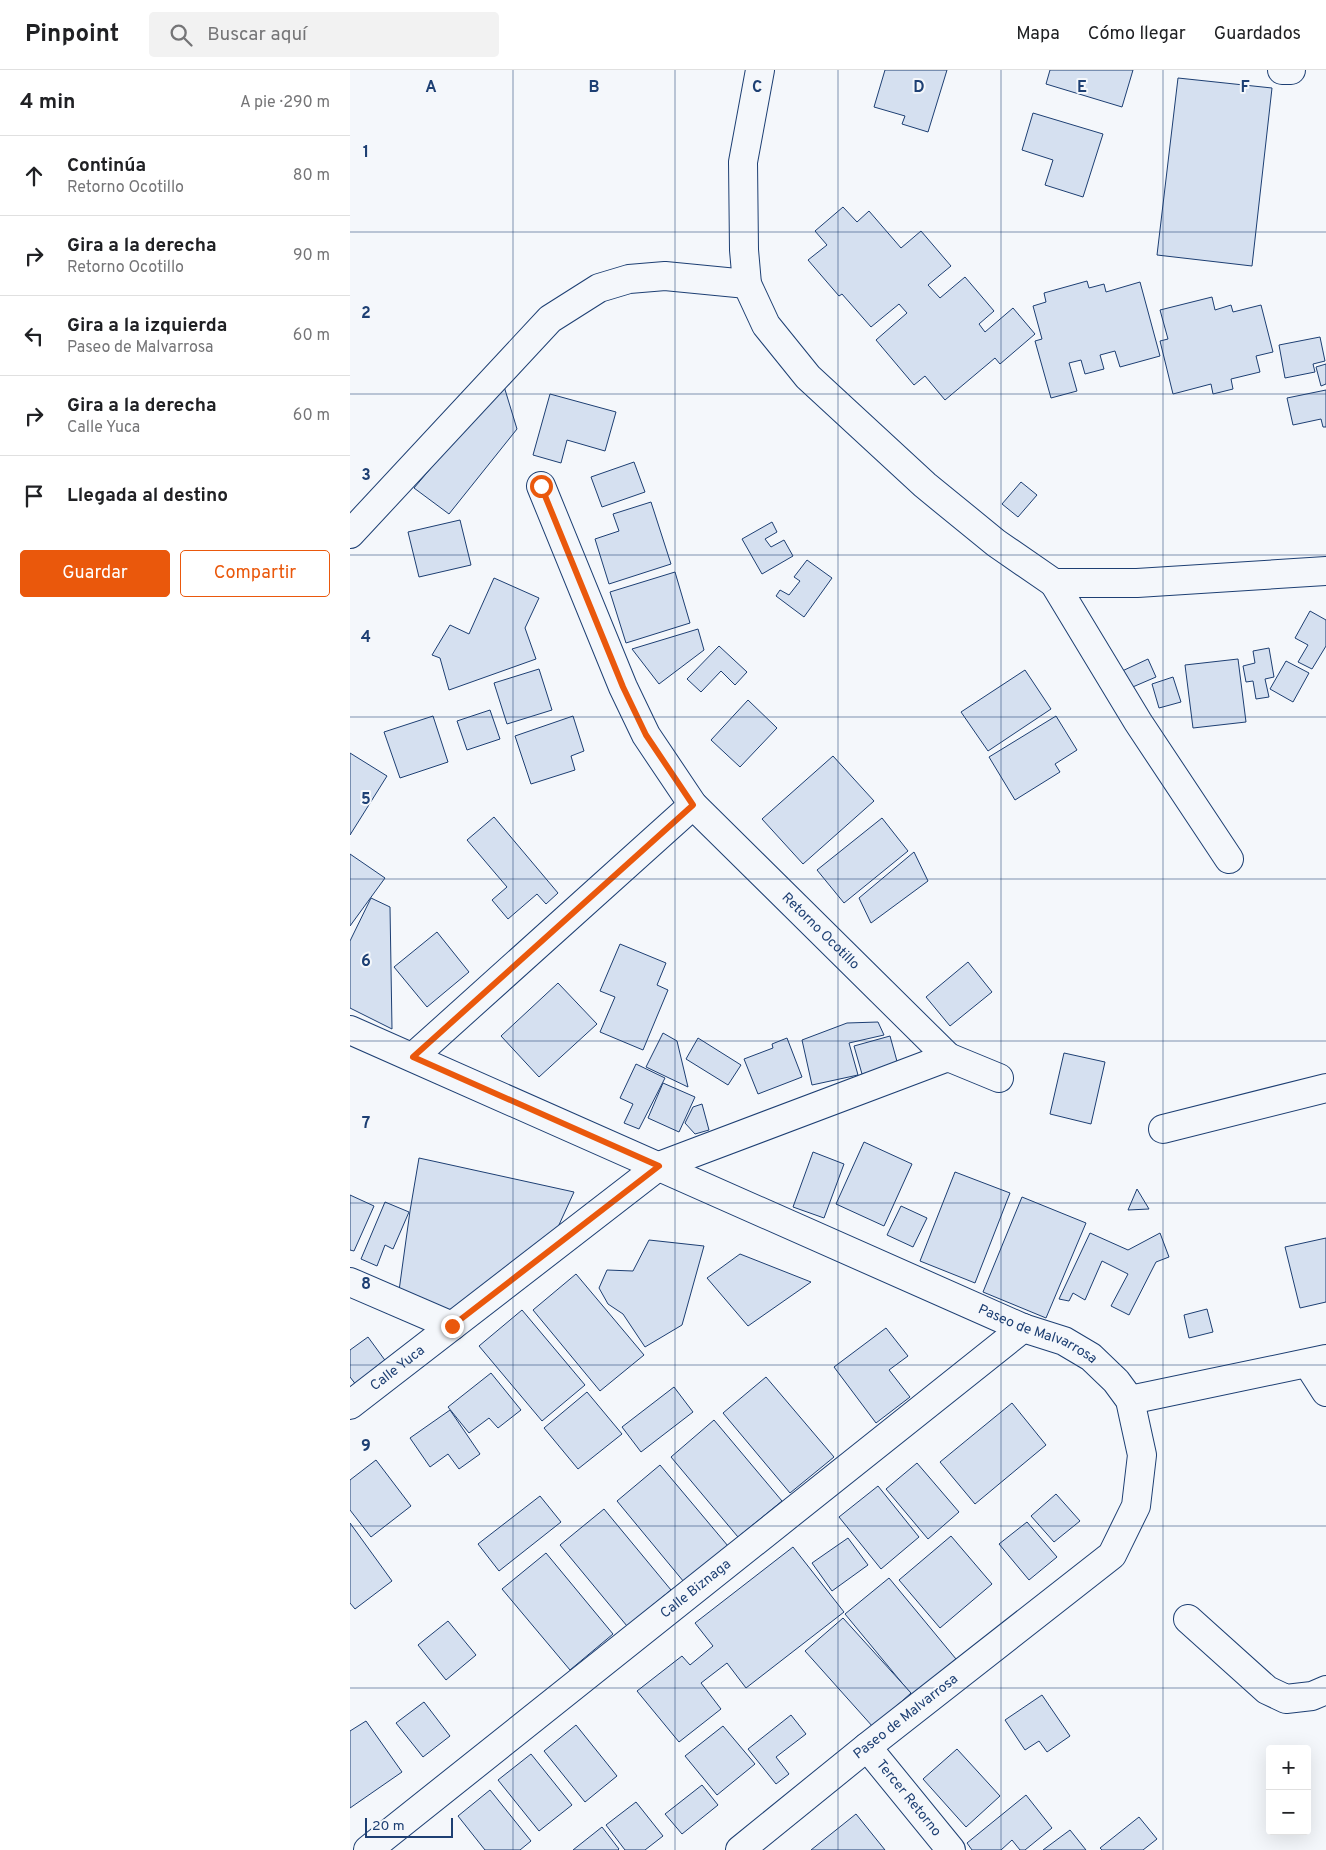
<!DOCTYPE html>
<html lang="es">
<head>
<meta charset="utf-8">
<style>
  :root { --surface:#fff; --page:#f2f2f2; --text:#202124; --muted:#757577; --line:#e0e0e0; --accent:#ea580c }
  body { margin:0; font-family:Overpass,sans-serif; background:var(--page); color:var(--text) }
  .controls { position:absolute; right:15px; bottom:15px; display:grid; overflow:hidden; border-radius:5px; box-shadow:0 5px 20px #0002 }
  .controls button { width:45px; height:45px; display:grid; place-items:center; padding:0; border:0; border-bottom:1px solid var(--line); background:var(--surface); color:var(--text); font:25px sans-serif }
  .scale { position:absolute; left:15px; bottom:12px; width:88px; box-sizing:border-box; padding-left:5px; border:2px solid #1d3f73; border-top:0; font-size:14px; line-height:18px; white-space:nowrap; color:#1d3f73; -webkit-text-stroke:4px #f4f7fb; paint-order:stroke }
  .stop { position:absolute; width:15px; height:15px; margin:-11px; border:4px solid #ea580c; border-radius:50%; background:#fff }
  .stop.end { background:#ea580c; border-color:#fff; box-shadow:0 1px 5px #0008 }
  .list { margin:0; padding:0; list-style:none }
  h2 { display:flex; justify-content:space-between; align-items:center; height:65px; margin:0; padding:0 20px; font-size:21px }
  h2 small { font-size:16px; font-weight:400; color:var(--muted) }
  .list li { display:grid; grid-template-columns:32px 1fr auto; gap:15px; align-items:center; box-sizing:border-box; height:80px; padding:0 20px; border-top:1px solid var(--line) }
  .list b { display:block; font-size:19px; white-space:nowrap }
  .list p { margin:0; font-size:16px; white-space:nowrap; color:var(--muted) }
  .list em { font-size:16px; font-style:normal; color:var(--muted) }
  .actions { display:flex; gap:10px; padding:15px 20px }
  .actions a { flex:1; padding:11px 0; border:1px solid var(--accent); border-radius:5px; text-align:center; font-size:18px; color:var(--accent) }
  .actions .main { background:var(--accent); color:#fff }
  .icon { flex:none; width:28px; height:28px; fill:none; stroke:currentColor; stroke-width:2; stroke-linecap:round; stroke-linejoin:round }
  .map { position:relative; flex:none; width:976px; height:1780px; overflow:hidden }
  header { display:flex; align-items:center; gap:30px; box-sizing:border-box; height:70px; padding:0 25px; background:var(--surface); border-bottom:1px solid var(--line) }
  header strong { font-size:24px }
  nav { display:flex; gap:28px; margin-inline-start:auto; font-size:18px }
  .search { width:350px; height:45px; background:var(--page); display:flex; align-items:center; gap:12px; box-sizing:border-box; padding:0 18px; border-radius:5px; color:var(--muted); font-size:19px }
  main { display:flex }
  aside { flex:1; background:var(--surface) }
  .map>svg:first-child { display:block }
  .building { fill:#d5e0f0; stroke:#1d3f73 }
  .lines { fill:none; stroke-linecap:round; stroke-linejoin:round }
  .minor-casing { stroke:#1d3f73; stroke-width:30 }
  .minor { stroke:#f4f7fb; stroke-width:28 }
  .route { stroke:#ea580c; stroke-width:6 }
  .grid { fill:none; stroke:#1d3f73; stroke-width:1; stroke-opacity:0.55 }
  .labels { text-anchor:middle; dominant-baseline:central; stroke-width:4; stroke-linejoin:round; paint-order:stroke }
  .street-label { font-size:14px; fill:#1d3f73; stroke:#f4f7fb }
  .grid-label { font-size:16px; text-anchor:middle; font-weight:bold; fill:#1d3f73; stroke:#f4f7fb; stroke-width:4; stroke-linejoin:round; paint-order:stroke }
</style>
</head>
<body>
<header>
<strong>Pinpoint</strong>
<div class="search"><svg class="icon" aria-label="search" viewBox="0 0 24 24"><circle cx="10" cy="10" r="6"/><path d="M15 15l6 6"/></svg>Buscar aquí</div>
<nav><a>Mapa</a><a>Cómo llegar</a><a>Guardados</a></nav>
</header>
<main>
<aside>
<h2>4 min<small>A pie · 290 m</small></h2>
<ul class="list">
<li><svg class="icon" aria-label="ahead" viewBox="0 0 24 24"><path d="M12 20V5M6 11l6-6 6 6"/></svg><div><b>Continúa</b><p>Retorno Ocotillo</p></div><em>80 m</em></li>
<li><svg class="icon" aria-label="right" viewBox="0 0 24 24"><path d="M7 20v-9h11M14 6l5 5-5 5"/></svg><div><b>Gira a la derecha</b><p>Retorno Ocotillo</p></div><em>90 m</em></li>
<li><svg class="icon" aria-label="left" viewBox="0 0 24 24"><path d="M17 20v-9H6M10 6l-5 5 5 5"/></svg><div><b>Gira a la izquierda</b><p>Paseo de Malvarrosa</p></div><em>60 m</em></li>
<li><svg class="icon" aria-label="right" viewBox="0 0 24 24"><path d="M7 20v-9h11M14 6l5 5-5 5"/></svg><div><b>Gira a la derecha</b><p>Calle Yuca</p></div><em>60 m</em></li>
<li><svg class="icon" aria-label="arrive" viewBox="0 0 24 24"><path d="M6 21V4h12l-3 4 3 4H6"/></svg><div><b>Llegada al destino</b></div></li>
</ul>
<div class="actions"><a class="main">Guardar</a><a>Compartir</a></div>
</aside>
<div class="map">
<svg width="976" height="1780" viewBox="0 0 976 1780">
  <rect width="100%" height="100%" fill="#f4f7fb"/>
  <g class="building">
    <path d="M 535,0 L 597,0 L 578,62 L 552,54 L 555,46 L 524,37 Z"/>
    <path d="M 700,0 L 783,0 L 772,37 L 696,14 Z"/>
    <path d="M 828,8 L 922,18 L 902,196 L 807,185 Z"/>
    <path d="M 683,43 L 753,64 L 733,127 L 695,115 L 703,90 L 672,80 Z"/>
    <path d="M 493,137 L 507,152 L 519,141 L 551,178 L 571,161 L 601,196 L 578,215 L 590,228 L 615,207 L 644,241 L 629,254 L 635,262 L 663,238 L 685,264 L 650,294 L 645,288 L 595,330 L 575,306 L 564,315 L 526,270 L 557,243 L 549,234 L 521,257 L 492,224 L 489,226 L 458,190 L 477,175 L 465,161 Z"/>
    <path d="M 737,211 L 739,218 L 754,214 L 756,222 L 790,212 L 810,286 L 770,297 L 765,281 L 750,285 L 754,299 L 735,304 L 731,290 L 719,293 L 727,321 L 701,328 L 685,271 L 692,269 L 683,236 L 696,232 L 694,223 Z"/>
    <path d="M 862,227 L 865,240 L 881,235 L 883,242 L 911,235 L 923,282 L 906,286 L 910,302 L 881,309 L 883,319 L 863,324 L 861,314 L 823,324 L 810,271 L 818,269 L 810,240 Z"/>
    <path d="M 970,267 L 975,291 L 963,294 L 965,302 L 935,308 L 929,275 Z"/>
    <path d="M 976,294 L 976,314 L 971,316 L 966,297 Z"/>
    <path d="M 153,313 L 167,359 L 99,444 L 64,418 Z"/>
    <path d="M 976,320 L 976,357 L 973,357 L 971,349 L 943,355 L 937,328 Z"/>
    <path d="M 200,324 L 266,342 L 255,381 L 217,370 L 211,393 L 183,385 Z"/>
    <path d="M 284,392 L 295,422 L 252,437 L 241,407 Z"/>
    <path d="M 671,412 L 687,425 L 668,447 L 652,434 Z"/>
    <path d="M 301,432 L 321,494 L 259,514 L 245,469 L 269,461 L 263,444 Z"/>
    <path d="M 110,450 L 121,495 L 69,507 L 58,462 Z"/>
    <path d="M 422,452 L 427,462 L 415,469 L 421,477 L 434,470 L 443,486 L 412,504 L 392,469 Z"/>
    <path d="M 457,490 L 482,508 L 454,547 L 426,526 L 430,520 L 439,525 L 450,511 L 444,507 Z"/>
    <path d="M 325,502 L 340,553 L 276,573 L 260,522 Z"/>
    <path d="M 144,508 L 189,528 L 175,558 L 186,589 L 99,620 L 90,588 L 82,585 L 100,555 L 119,564 Z"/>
    <path d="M 960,541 L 976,550 L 976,576 L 962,599 L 948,592 L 958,575 L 945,568 Z"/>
    <path d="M 348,559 L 354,580 L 309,614 L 282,579 Z"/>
    <path d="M 369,576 L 397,602 L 385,615 L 371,601 L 351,622 L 337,609 Z"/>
    <path d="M 919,578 L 924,607 L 915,609 L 919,627 L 906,629 L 903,611 L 896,612 L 893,596 L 905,593 L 903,581 Z"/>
    <path d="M 798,589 L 806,607 L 778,619 L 770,602 Z"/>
    <path d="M 888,589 L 896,652 L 843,658 L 835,595 Z"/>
    <path d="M 936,591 L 959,603 L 943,632 L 920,619 Z"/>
    <path d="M 189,599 L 202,640 L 157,654 L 144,613 Z"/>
    <path d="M 675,600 L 701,639 L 638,681 L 611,642 Z"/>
    <path d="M 823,607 L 831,632 L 809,638 L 802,614 Z"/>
    <path d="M 398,630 L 427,658 L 390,697 L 361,670 Z"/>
    <path d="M 140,640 L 150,669 L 117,680 L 107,651 Z"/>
    <path d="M 83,646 L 98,692 L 50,708 L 34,662 Z"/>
    <path d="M 223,646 L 234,681 L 221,686 L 225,700 L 181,714 L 165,666 Z"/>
    <path d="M 706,646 L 727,680 L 705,694 L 710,702 L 665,730 L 639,687 Z"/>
    <path d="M 0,683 L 37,706 L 0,765 Z"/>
    <path d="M 483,686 L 524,731 L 453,794 L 412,749 Z"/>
    <path d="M 144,747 L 208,823 L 196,834 L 187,824 L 158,849 L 142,830 L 157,817 L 117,770 Z"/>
    <path d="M 532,748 L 558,781 L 494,833 L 467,800 Z"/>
    <path d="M 564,782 L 578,811 L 521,853 L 509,828 Z"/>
    <path d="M 0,784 L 35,808 L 0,856 Z"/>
    <path d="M 21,828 L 40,837 L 42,959 L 0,938 L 0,871 Z"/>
    <path d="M 87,862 L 119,902 L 77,937 L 44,897 Z"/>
    <path d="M 270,874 L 316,893 L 307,915 L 318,920 L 293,980 L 250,962 L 265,927 L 250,921 Z"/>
    <path d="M 618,892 L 642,922 L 600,956 L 576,927 Z"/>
    <path d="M 208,913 L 247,954 L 189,1007 L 151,966 Z"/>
    <path d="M 528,952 L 534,965 L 499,973 L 508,1005 L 462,1015 L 452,970 L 497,953 Z"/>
    <path d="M 313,963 L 327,971 L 338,1017 L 296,997 Z"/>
    <path d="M 540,966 L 548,995 L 512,1004 L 504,976 Z"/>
    <path d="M 348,968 L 391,995 L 378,1015 L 336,989 Z"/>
    <path d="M 437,968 L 452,1007 L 408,1024 L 394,989 L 423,978 L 422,974 Z"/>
    <path d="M 714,983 L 755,992 L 741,1054 L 700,1044 Z"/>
    <path d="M 286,994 L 315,1008 L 289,1059 L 274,1053 L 283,1034 L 270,1028 Z"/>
    <path d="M 313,1013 L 345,1027 L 329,1062 L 298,1048 Z"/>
    <path d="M 352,1034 L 359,1060 L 345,1064 L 335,1053 L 343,1037 Z"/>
    <path d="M 514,1072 L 562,1094 L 534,1156 L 486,1134 Z"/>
    <path d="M 463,1082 L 494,1094 L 474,1148 L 443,1137 Z"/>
    <path d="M 69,1088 L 224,1122 L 203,1168 L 98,1250 L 48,1228 L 60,1141 Z"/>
    <path d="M 605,1102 L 660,1123 L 625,1213 L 570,1191 Z"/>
    <path d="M 787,1119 L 799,1139 L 778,1140 Z"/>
    <path d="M 0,1125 L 24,1136 L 4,1181 L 0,1180 Z"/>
    <path d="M 672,1127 L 736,1153 L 696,1248 L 633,1222 Z"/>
    <path d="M 35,1132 L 59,1142 L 43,1179 L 35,1175 L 27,1196 L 11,1189 Z"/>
    <path d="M 551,1136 L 577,1148 L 563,1177 L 537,1165 Z"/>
    <path d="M 740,1163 L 778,1180 L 810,1163 L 819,1187 L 806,1192 L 779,1245 L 761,1236 L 778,1204 L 752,1191 L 735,1230 L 723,1223 L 719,1231 L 709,1229 Z"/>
    <path d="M 976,1168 L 976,1232 L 950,1238 L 935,1177 Z"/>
    <path d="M 299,1170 L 354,1176 L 332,1255 L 295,1277 L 273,1244 L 258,1234 L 249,1218 L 257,1200 L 283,1201 Z"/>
    <path d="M 390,1184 L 461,1212 L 398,1256 L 357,1208 Z"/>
    <path d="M 226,1204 L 294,1285 L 250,1321 L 183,1240 Z"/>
    <path d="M 857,1239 L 863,1262 L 839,1268 L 834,1245 Z"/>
    <path d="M 172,1240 L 235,1315 L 192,1351 L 129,1276 Z"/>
    <path d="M 536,1258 L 558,1286 L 539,1300 L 560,1327 L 526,1353 L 484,1297 Z"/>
    <path d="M 18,1267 L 37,1293 L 7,1316 L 0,1307 L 0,1280 Z"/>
    <path d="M 141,1303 L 171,1340 L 148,1358 L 139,1348 L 119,1363 L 98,1337 Z"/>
    <path d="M 416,1307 L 484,1387 L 440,1423 L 373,1343 Z"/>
    <path d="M 324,1317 L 343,1342 L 291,1382 L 272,1357 Z"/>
    <path d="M 237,1322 L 272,1364 L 228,1399 L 194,1358 Z"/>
    <path d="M 662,1333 L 696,1375 L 625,1434 L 590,1392 Z"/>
    <path d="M 100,1340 L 130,1384 L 109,1399 L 98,1384 L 80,1397 L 60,1368 Z"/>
    <path d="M 364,1350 L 432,1431 L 388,1467 L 321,1387 Z"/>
    <path d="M 26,1390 L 61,1436 L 21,1467 L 0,1440 L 0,1410 Z"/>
    <path d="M 567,1393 L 609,1442 L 578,1469 L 536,1419 Z"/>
    <path d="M 310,1395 L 378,1476 L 334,1512 L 267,1431 Z"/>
    <path d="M 528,1416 L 569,1467 L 531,1499 L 489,1447 Z"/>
    <path d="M 706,1424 L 730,1451 L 704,1472 L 681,1446 Z"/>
    <path d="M 190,1426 L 211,1452 L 149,1501 L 128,1474 Z"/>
    <path d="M 254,1439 L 321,1520 L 277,1556 L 210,1475 Z"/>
    <path d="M 677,1452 L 707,1487 L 679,1510 L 649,1474 Z"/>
    <path d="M 0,1453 L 42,1511 L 5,1539 L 0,1533 Z"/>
    <path d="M 601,1466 L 642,1514 L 590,1558 L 549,1510 Z"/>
    <path d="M 498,1468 L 518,1495 L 482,1521 L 462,1493 Z"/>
    <path d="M 443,1477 L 494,1542 L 396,1618 L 377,1593 L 351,1613 L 371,1639 L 329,1672 L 287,1621 L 332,1586 L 340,1595 L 363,1576 L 345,1553 Z"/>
    <path d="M 196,1483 L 263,1564 L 220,1600 L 152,1519 Z"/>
    <path d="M 539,1508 L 606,1589 L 562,1625 L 495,1544 Z"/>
    <path d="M 493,1548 L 561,1623 L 523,1657 L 455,1581 Z"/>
    <path d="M 98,1551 L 126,1585 L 96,1610 L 68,1575 Z"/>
    <path d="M 692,1625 L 720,1666 L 697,1682 L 689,1671 L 675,1680 L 655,1650 Z"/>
    <path d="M 74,1632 L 100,1666 L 73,1687 L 46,1653 Z"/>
    <path d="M 441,1645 L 456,1664 L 426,1687 L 439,1704 L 426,1714 L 398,1679 Z"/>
    <path d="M 16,1651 L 52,1702 L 0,1738 L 0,1661 Z"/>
    <path d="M 226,1655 L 267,1706 L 235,1732 L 194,1681 Z"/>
    <path d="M 373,1656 L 405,1694 L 367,1725 L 335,1686 Z"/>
    <path d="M 607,1679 L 650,1726 L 616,1757 L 573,1709 Z"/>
    <path d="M 181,1684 L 222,1735 L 189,1761 L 148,1710 Z"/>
    <path d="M 352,1715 L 368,1735 L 332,1764 L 315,1744 Z"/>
    <path d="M 140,1720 L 181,1771 L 170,1780 L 135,1780 L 108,1746 Z"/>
    <path d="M 676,1725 L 702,1758 L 675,1780 L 670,1780 L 662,1770 L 651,1780 L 622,1780 L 617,1773 Z"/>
    <path d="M 286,1732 L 313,1766 L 295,1780 L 275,1780 L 256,1755 Z"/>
    <path d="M 506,1744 L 535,1780 L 461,1780 Z"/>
    <path d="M 789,1747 L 807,1769 L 793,1780 L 752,1780 L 750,1778 Z"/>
    <path d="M 252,1757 L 269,1779 L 268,1780 L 223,1780 Z"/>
    <path d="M 720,1760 L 736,1780 L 693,1780 Z"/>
  </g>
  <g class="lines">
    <defs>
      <g id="minor">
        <path d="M 410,0 L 393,92 L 394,180 L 397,214 L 416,255 L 458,307 L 575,415 L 646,473 L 704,513 L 787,513 L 976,501"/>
        <path d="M 932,0 L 941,0"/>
        <path id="s1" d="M 191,416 L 273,617 L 296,665 L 343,735 L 598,987"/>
        <path d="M 0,464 L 200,249 L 249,218 L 279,209 L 315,206 L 397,214"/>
        <path d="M 704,513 L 788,652 L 879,789"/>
        <path id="s2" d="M 0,960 L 673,1258 L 714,1271 L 741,1287 L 766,1311 L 780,1330 L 792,1385 L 786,1436 L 762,1485 L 517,1677 L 390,1780"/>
        <path d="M 63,987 L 343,735"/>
        <path d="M 813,1059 L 976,1018"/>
        <path d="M 0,1212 L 102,1256"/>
        <path d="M 958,1294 L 976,1322"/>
        <path d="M 780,1330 L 976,1289"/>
        <path id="s3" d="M 0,1335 L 309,1096 L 598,987 L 649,1008"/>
        <path d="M 838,1549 L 917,1620 L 936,1629 L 962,1626 L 976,1620"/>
        <path id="s4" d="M 517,1677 L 601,1780"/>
        <path id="s5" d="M 18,1780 L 673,1258"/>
      </g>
    </defs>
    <use href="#minor" class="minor-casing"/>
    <use href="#minor" class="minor"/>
  </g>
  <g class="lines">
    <path class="route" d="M 102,1256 L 309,1096 L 63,987 L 343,735 L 296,665 L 273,617 L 191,416"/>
  </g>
  <path class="grid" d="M 163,0 L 163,1780M 325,0 L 325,1780M 488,0 L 488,1780M 651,0 L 651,1780M 813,0 L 813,1780M 0,162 L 976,162M 0,324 L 976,324M 0,485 L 976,485M 0,647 L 976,647M 0,809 L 976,809M 0,971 L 976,971M 0,1133 L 976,1133M 0,1295 L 976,1295M 0,1456 L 976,1456M 0,1618 L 976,1618"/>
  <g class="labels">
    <g class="street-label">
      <text stroke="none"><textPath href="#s1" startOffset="534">Retorno Ocotillo</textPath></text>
      <text stroke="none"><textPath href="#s2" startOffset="752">Paseo de Malvarrosa</textPath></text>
      <text stroke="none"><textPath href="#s3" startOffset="60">Calle Yuca</textPath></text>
      <text stroke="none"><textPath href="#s5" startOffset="419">Calle Biznaga</textPath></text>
      <text transform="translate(556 1647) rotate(-38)">Paseo de Malvarrosa</text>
      <text stroke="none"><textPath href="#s4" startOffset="66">Tercer Retorno</textPath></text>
    </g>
  </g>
  <g class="grid-label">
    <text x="81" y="22">A</text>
    <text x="244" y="22">B</text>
    <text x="407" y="22">C</text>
    <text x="569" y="22">D</text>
    <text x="732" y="22">E</text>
    <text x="895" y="22">F</text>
    <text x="16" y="87">1</text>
    <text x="16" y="248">2</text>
    <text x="16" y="410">3</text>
    <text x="16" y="572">4</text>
    <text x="16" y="734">5</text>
    <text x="16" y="896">6</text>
    <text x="16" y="1058">7</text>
    <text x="16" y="1219">8</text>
    <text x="16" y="1381">9</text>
  </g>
</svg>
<div class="controls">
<button>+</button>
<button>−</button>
</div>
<div class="scale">20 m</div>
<div class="stop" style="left:191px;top:416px"></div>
<div class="stop end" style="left:102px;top:1256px"></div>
</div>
</main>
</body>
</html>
